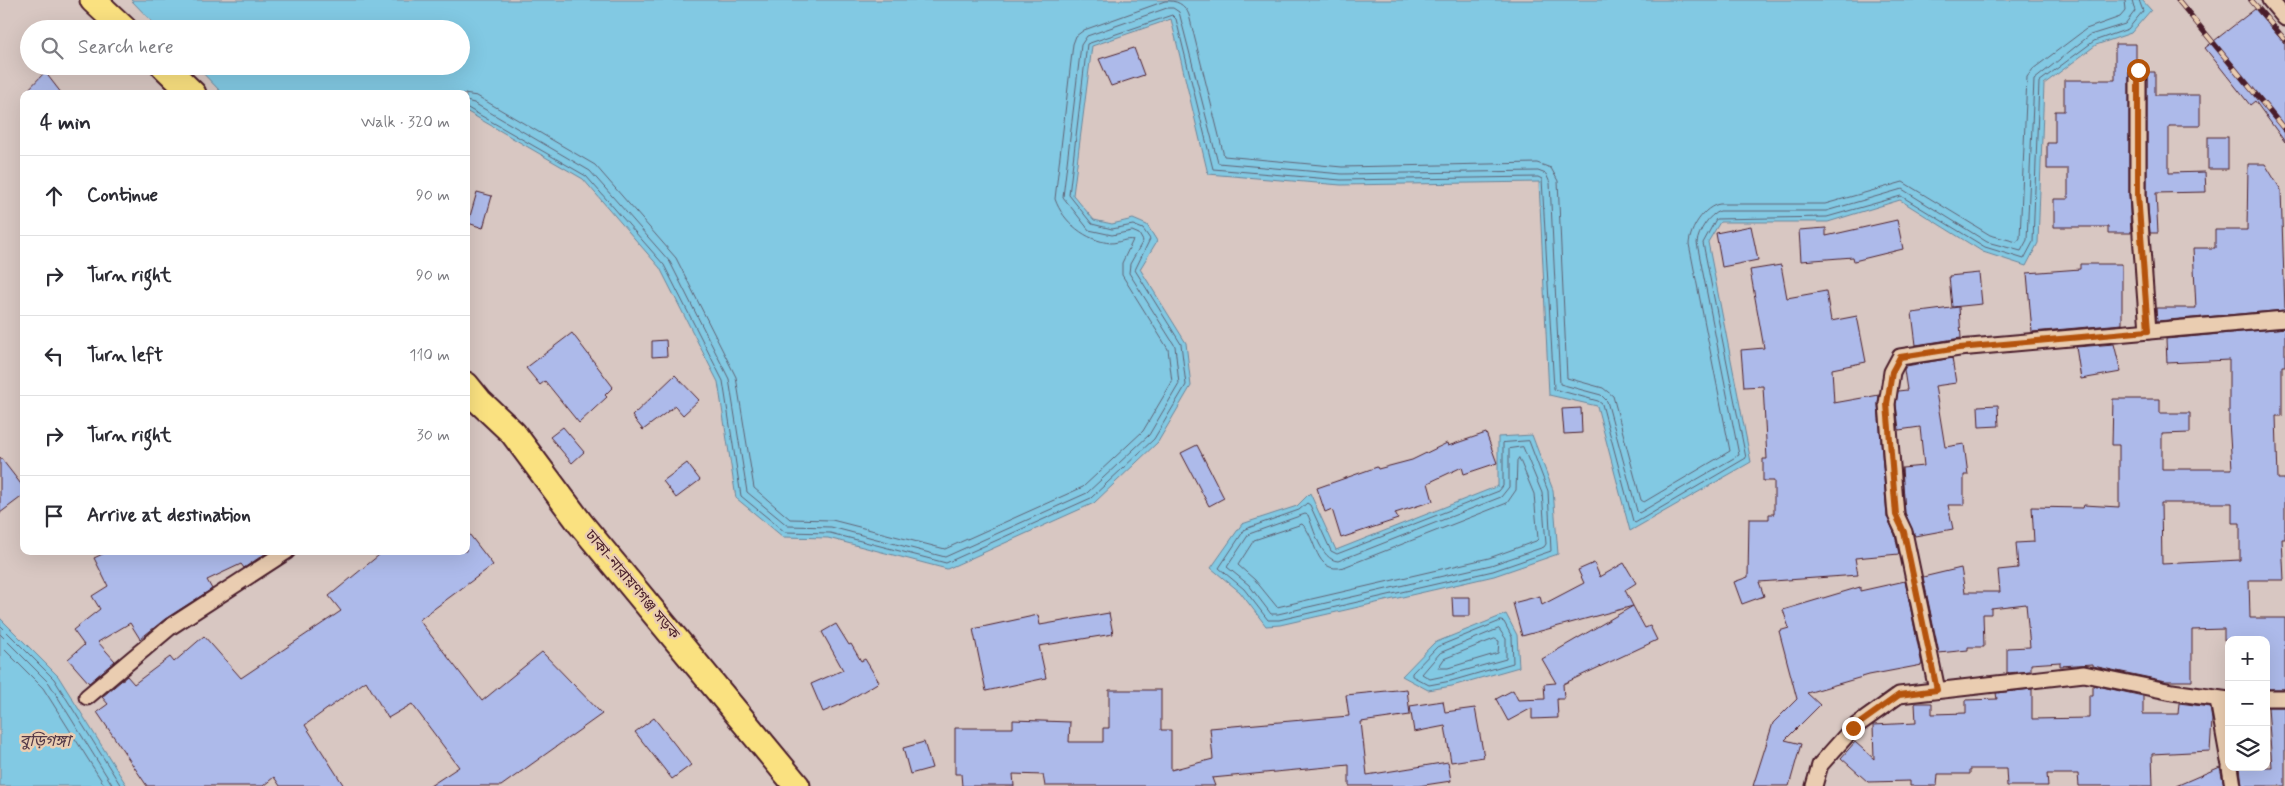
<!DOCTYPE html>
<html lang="en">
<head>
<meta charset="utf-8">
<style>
  :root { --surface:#fff; --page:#f2f2f3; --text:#2b2b33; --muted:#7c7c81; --line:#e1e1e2 }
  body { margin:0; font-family:Mynerve,"Noto Sans Bengali",sans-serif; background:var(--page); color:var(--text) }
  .controls { position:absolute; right:15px; bottom:15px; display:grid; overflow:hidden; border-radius:10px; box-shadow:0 5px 20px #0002 }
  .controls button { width:45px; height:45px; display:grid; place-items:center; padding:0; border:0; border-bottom:1px solid var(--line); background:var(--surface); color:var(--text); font:25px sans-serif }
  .stop { position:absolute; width:15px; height:15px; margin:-11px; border:4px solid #b45309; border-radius:50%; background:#fff }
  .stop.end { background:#b45309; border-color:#fff; box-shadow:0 1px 5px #0008 }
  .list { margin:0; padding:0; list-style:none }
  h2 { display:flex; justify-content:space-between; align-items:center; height:65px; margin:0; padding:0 20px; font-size:21px }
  h2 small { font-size:16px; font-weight:400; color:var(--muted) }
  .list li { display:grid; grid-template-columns:32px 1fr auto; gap:15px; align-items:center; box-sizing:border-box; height:80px; padding:0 20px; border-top:1px solid var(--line) }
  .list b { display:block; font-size:19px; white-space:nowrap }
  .list em { font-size:16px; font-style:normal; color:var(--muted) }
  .icon { flex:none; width:28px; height:28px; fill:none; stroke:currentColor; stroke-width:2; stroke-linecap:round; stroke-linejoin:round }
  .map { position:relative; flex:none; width:2285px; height:786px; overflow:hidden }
  .search { position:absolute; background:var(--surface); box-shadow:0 5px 20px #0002; left:20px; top:20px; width:450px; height:55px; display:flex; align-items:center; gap:12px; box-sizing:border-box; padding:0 18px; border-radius:28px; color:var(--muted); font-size:19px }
  .panel { position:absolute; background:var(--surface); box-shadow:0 5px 20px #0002; left:20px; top:90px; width:450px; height:465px; border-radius:10px }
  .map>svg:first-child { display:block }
  .water { fill:#82c9e3; stroke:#6c8599 }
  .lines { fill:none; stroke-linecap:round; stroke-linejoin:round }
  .shore { stroke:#606375; stroke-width:1 }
  .building { fill:#adbaea; stroke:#4a1f2b; fill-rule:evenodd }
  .minor-casing { stroke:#4a1f2b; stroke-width:19 }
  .trunk-casing { stroke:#4a1f2b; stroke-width:29 }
  .minor { stroke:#eacdb1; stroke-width:15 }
  .trunk { stroke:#fae180; stroke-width:25 }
  .rail-casing { stroke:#4a1f2b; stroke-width:5.5 }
  .rail { stroke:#eacdb1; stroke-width:4; stroke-dasharray:11; stroke-linecap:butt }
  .route { stroke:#b45309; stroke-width:6 }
  .labels { text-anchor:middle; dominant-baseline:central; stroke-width:5; stroke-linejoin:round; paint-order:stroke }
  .street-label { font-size:15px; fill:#4a1f2b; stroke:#eacdb1 }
  .water-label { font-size:16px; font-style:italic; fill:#523847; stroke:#eacdb1 }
</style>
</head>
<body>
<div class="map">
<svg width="2285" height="786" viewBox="0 0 2285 786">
  <rect width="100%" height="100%" fill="#d8c7c2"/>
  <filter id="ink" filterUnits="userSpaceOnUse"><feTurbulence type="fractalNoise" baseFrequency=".02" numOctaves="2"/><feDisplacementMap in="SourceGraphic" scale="10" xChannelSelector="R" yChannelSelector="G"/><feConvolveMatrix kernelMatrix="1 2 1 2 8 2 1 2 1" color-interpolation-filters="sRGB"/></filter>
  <g filter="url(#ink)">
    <g class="water">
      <path d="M 131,0 L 2142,0 L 2151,10 L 2131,33 L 2096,45 L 2044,84 L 2038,243 L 2026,266 L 1983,252 L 1900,200 L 1828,222 L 1720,222 L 1708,242 L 1751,462 L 1630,531 L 1597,406 L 1549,395 L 1539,182 L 1341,185 L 1208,174 L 1171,19 L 1092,46 L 1073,195 L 1094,220 L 1112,224 L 1133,219 L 1147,225 L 1157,241 L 1140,269 L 1186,343 L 1191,386 L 1158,442 L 1094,503 L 947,569 L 828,538 L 783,537 L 736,498 L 718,382 L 660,268 L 583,179 L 466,111 L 466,94 L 223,94 L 196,66 L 461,66 L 461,29 L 159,29 Z"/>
      <path d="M 1532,435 L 1553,490 L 1558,554 L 1494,576 L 1280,625 L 1266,626 L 1240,592 L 1211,568 L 1242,524 L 1297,506 L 1310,493 L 1336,550 L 1498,486 L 1498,437 Z"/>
      <path d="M 1506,614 L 1517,635 L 1519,667 L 1452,686 L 1428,690 L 1402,676 L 1434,643 Z"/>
      <path d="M 0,618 L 58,676 L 127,786 L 0,786 Z"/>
    </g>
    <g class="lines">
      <g class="shore">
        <path d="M 464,94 L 477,96 L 595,165 L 676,258 L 736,377 L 754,488 L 790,519 L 832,520 L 945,549 L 1083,487 L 1143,431 L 1172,382 L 1168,349 L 1122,275 L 1122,263 L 1133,240 C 1126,238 1119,243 1111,243 C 1086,241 1063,222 1055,199 L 1073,44 L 1076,36 L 1084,30 L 1165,1 C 1176,0 1185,4 1189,15 L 1224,156 L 1342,167 L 1537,163 L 1551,168 L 1558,181 L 1567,378 L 1603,388 L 1613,396 L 1641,500 L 1644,502 L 1730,451 L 1689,244 C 1690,229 1704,206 1720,204 L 1825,204 L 1903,182 L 1990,235 L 2017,242 L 2020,238 L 2027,77 L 2033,69 L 2086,29 L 2120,17 L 2126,10 L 2125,0"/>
        <path d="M 466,101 L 474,103 L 590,171 L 670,262 L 729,379 L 747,492 L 788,526 L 831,527 L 945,557 L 1087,493 L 1149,435 L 1179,384 L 1175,346 L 1129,273 L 1130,264 L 1143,241 L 1139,234 L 1132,231 L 1112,235 L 1089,230 L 1063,197 L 1081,45 L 1087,36 L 1167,8 L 1173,8 L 1179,12 L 1218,163 L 1342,174 L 1538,171 L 1546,174 L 1550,183 L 1560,384 L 1601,395 L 1607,401 L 1637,511 L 1639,513 L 1739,455 L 1697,243 C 1698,232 1709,214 1720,211 L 1826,211 L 1902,189 L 1987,242 L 2021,251 L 2027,240 L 2034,80 L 2090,35 L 2125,24 L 2135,11 L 2132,0"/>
        <path d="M 466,107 L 586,176 L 664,265 L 723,381 L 741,496 L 785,532 L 830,533 L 946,563 L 1091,498 L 1154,439 L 1186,385 L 1181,344 L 1135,270 L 1150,239 L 1143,229 L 1133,225 L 1112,229 L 1092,224 L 1069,195 L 1087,44 L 1172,15 L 1176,19 L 1213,169 L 1341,180 L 1538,177 L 1542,179 L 1554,389 L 1598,401 L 1602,404 L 1633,521 L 1635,523 L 1746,458 L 1703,243 L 1716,219 L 1827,217 L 1901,196 L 1985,247 L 2024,259 L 2033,242 L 2039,82 L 2094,41 L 2128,29 L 2143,11 L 2139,0"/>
        <path d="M 1529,441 L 1548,491 L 1551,551 L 1493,571 L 1279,620 L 1268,620 L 1244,589 L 1219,568 L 1245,529 L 1299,510 L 1307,503 L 1310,505 L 1331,551 L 1337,554 L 1499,491 L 1503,486 L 1503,443 Z"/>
        <path d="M 1523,447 L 1542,493 L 1546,544 L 1544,547 L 1491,565 L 1278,614 L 1271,614 L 1249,585 L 1227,567 L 1249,534 L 1305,514 L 1308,515 C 1314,529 1321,560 1338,561 L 1501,497 L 1509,487 L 1509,449 Z"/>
        <path d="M 1519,458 L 1534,494 L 1538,539 L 1536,541 L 1489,558 L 1277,607 L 1255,580 L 1238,565 L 1254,540 L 1302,524 C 1317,537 1314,575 1344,567 L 1507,503 L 1516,490 L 1517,461 Z"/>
        <path d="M 1501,621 L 1504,622 L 1512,637 L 1513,663 L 1451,681 L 1429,685 L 1412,676 L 1412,673 L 1437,647 Z"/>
        <path d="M 0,625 L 54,679 L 121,786"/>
        <path d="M 1499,629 L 1506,639 L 1506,659 L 1449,675 L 1430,679 L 1422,674 L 1440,653 Z"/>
        <path d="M 0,634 L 49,683 L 113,786"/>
        <path d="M 1495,639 L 1499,641 L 1498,653 L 1448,668 L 1438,668 L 1444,659 Z"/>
        <path d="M 0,645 L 43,688 L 105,786"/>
      </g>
    </g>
    <g class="building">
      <path d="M 2255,9 L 2285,44 L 2285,142 L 2255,101 L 2250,105 L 2205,48 Z"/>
      <path d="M 2115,44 L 2136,44 L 2136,61 L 2130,65 L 2129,70 L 2129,194 L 2131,233 L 2108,233 L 2108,227 L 2054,227 L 2054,199 L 2068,199 L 2068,169 L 2047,169 L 2047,143 L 2055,143 L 2055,111 L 2064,111 L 2064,80 L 2115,80 Z"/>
      <path d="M 1134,48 L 1144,75 L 1111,86 L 1099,59 Z"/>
      <path d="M 45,72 L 62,94 L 24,94 Z"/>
      <path d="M 2147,72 L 2155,72 L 2155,95 L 2200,95 L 2200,126 L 2169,126 L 2169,173 L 2205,172 L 2206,192 L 2156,193 L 2158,233 L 2150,233 L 2147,194 Z"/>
      <rect x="2208" y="137" width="20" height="32"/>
      <path d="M 2248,164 L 2265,164 L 2281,190 L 2285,310 L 2157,321 L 2156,308 L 2196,308 L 2193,248 L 2215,248 L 2215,230 L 2247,230 Z"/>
      <path d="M 477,192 L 492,196 L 483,228 L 468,223 Z"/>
      <path d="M 1897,220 L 1903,249 L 1854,261 L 1853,257 L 1801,261 L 1799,230 L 1826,228 L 1826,236 Z"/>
      <path d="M 1751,226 L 1758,260 L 1722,267 L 1716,233 Z"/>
      <path d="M 2080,264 L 2122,264 L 2122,324 L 2032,332 L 2027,273 L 2080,269 Z"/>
      <path d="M 1781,265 L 1787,298 L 1826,291 L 1831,321 L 1857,316 L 1866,362 L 1832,369 L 1834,403 L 1879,395 L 1878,405 L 1887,516 L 1895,535 L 1899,554 L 1855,558 L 1858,575 L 1759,582 L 1764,596 L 1742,604 L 1734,582 L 1748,577 L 1749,519 L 1769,519 L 1769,514 L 1774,514 L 1774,481 L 1763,481 L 1763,459 L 1767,459 L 1763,386 L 1744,387 L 1741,350 L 1764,348 L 1750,270 Z"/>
      <path d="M 1979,273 L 1982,304 L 1952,307 L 1949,276 Z"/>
      <path d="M 1959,307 L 1961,338 L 1916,345 L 1912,313 Z"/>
      <path d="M 2285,328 L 2285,366 L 2282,366 L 2282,416 L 2276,416 L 2278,479 L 2285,479 L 2285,539 L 2282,539 L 2284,580 L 2249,580 L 2250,618 L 2285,618 L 2285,689 L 2267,689 L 2266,640 L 2224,640 L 2224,629 L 2192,630 L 2192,681 L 2165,681 L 2093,666 L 2093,664 L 2060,666 L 2060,662 L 2031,664 L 2031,671 L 2007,673 L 2007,648 L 2030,647 L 2026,604 L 1991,608 L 1991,614 L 1983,614 L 1984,647 L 1968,647 L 1968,650 L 1939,653 L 1923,577 L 1961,568 L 1965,592 L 2000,592 L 1998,570 L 2018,568 L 2016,543 L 2034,542 L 2032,507 L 2083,508 L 2084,505 L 2119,507 L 2119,445 L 2112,445 L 2113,399 L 2160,399 L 2160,413 L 2190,413 L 2190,433 L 2162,434 L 2162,469 L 2232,469 L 2229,421 L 2229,360 L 2167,363 L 2166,339 ZM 2161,503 L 2232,503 L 2232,523 L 2240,523 L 2240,560 L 2162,564 Z"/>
      <path d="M 572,333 L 613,387 L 605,395 L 607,397 L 579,423 L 545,381 L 540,385 L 526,368 Z"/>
      <path d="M 666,340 L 667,356 L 652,357 L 652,341 Z"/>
      <path d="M 2114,344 L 2121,372 L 2081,379 L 2076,347 Z"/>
      <path d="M 1952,358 L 1956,383 L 1935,386 L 1945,447 L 1964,444 L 1968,475 L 1964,475 L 1964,505 L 1948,505 L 1953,529 L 1915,536 L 1905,513 L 1902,468 L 1924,466 L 1920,427 L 1899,430 L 1896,404 L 1898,391 L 1907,390 L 1904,370 L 1906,366 Z"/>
      <path d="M 675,375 L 699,400 L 683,415 L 675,406 L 643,430 L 632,416 Z"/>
      <path d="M 1998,405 L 1999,426 L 1979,427 L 1978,406 Z"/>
      <path d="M 1581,408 L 1582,433 L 1564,434 L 1562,409 Z"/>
      <path d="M 563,427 L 584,452 L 572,463 L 550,437 Z"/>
      <path d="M 1486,433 L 1497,463 L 1464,474 L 1462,467 L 1428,483 L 1433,501 L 1395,513 L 1398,519 L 1341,538 L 1332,509 L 1325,512 L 1317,488 L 1377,467 L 1378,469 L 1412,460 L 1447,443 L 1448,446 Z"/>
      <path d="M 1197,445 L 1224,498 L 1209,506 L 1181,453 Z"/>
      <path d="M 0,457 L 24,488 L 24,495 L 0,513 Z"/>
      <path d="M 687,463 L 700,480 L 676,498 L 663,481 Z"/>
      <path d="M 466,530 L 493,565 L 419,620 L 482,701 L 542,652 L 602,714 L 501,786 L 430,786 L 459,767 L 412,704 L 388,718 L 366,681 L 305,725 L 344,786 L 280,786 L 274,777 L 263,786 L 147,786 L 97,712 L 108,704 L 102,697 L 127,676 L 134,684 L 170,657 L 174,662 L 204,636 L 241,678 L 341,611 L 329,596 L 384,551 L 466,551 Z"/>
      <path d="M 109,551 L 269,551 L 244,568 L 241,564 L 207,580 L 212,589 L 165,619 L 140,639 L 130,623 L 98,642 L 115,661 L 89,683 L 68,659 L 84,645 L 73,630 L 100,609 L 92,596 L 108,586 L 94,558 Z"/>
      <path d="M 1594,563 L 1600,577 L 1624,563 L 1636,583 L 1625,590 L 1633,606 L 1522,636 L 1513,603 L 1540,596 L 1542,605 L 1584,583 L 1578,570 Z"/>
      <path d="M 1905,581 L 1922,665 L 1869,675 L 1807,693 L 1820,705 L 1785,740 L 1801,744 L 1789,786 L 1753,786 L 1773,723 L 1797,699 L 1779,631 L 1789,628 L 1783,610 L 1860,587 L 1860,591 Z"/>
      <path d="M 1452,597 L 1470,597 L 1470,616 L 1453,616 Z"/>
      <path d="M 1633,606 L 1645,628 L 1650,626 L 1657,640 L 1563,684 L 1564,699 L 1557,699 L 1558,718 L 1532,719 L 1532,708 L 1508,721 L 1496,699 L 1513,690 L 1518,700 L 1545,699 L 1544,684 L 1556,683 L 1542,659 Z"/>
      <path d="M 1109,613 L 1113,634 L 1039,646 L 1046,678 L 986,691 L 973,629 L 1038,615 L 1040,625 Z"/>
      <path d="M 836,624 L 849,645 L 851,644 L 861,661 L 865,659 L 879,682 L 844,703 L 823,712 L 811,684 L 843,670 L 822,632 Z"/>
      <path d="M 2093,685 L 2143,696 L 2143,714 L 2178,714 L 2179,703 L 2210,707 L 2212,720 L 2210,751 L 2152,754 L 2153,786 L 2079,786 L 2078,774 L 2047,774 L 2048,786 L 2007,786 L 2006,769 L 1970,769 L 1970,774 L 1938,774 L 1937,786 L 1910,786 L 1910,781 L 1868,782 L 1841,758 L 1855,742 L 1874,759 L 1873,725 L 1916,723 L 1915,703 L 1932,703 L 1932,714 L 1966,713 L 1966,700 L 1997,699 L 1996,693 L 2032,689 L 2032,719 L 2089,718 L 2089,696 L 2093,696 Z"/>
      <path d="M 1407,689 L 1410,715 L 1361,722 L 1367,775 L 1448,762 L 1451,781 L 1418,786 L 1349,786 L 1349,765 L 1212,778 L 1215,786 L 1045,786 L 1043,775 L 1013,774 L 1014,786 L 962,786 L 961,774 L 955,774 L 955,728 L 1013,728 L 1013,720 L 1070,722 L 1069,742 L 1103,742 L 1103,728 L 1109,728 L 1109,690 L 1161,690 L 1161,730 L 1171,730 L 1171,770 L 1213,759 L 1210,728 L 1349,716 L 1346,695 Z"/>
      <path d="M 1443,701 L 1445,712 L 1475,708 L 1484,757 L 1451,762 L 1445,726 L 1414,732 L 1410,706 Z"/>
      <path d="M 2268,707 L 2285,707 L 2285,786 L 2242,786 L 2240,767 L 2272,767 Z"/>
      <path d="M 654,718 L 691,765 L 672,779 L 635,732 Z"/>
      <path d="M 924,742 L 932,768 L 910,774 L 903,748 Z"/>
      <path d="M 2220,767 L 2224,786 L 2176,786 Z"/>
    </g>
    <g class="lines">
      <defs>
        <g id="minor">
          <path d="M 2270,0 L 2285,18"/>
          <path d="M 2138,70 L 2138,194 L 2148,331"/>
          <path d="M 1937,690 L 1904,532 L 1896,515 L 1887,404 L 1892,372 L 1900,357 L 1959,348 L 2285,319"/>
          <path d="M 87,697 L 170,627 L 287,551"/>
          <path d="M 2266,698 L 2285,698"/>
          <path d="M 2218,700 L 2229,761"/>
          <path d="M 2230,767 L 2233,786"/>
          <path d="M 1814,786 L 1820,765 L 1853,728 L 1899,695 L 2084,674 L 2172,692 L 2229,700"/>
        </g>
        <g id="trunk">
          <path d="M 93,0 L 124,29"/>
          <path d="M 164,66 L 193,94"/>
          <path d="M 466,385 L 479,401 L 513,433 L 580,523 L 797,786"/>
        </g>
      </defs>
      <use href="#minor" class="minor-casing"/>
      <use href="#trunk" class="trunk-casing"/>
      <use href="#minor" class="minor"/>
      <use href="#trunk" class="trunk"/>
      <defs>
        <g id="rail">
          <path d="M 2178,0 L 2285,130"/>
          <path d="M 2251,0 L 2285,40"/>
        </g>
      </defs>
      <use href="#rail" class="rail-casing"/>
      <use href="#rail" class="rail"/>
    </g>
  </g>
  <g class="lines" filter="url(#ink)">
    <path class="route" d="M 1853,728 L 1899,695 L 1937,690 L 1904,532 L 1896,515 L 1887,404 L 1892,372 L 1900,357 L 1959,348 L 2148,331 L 2138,194 L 2138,70"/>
  </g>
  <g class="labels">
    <g class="street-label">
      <text transform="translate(632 585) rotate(50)">ঢাকা-নারায়ণগঞ্জ সড়ক</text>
    </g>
    <g class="water-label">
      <text x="45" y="741">বুড়িগঙ্গা</text>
    </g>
  </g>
</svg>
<div class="controls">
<button>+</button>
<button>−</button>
<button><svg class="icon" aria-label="layers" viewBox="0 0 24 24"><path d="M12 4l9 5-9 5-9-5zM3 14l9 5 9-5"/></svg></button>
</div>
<div class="stop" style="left:2138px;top:70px"></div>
<div class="stop end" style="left:1853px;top:728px"></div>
<div class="search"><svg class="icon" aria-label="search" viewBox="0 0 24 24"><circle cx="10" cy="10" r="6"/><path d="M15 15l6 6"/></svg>Search here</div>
<section class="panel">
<h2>4 min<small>Walk · 320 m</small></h2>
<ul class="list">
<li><svg class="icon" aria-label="ahead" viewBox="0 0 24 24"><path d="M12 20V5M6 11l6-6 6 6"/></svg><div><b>Continue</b></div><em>90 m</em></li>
<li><svg class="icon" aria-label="right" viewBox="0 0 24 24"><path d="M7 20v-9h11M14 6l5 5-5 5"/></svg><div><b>Turn right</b></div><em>90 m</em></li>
<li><svg class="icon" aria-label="left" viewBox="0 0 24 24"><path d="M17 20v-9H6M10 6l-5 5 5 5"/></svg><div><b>Turn left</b></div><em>110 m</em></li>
<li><svg class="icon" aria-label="right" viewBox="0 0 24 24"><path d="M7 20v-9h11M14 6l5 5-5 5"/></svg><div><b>Turn right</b></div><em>30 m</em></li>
<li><svg class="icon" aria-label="arrive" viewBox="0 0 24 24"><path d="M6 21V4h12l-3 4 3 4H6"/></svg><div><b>Arrive at destination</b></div></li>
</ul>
</section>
</div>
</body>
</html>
